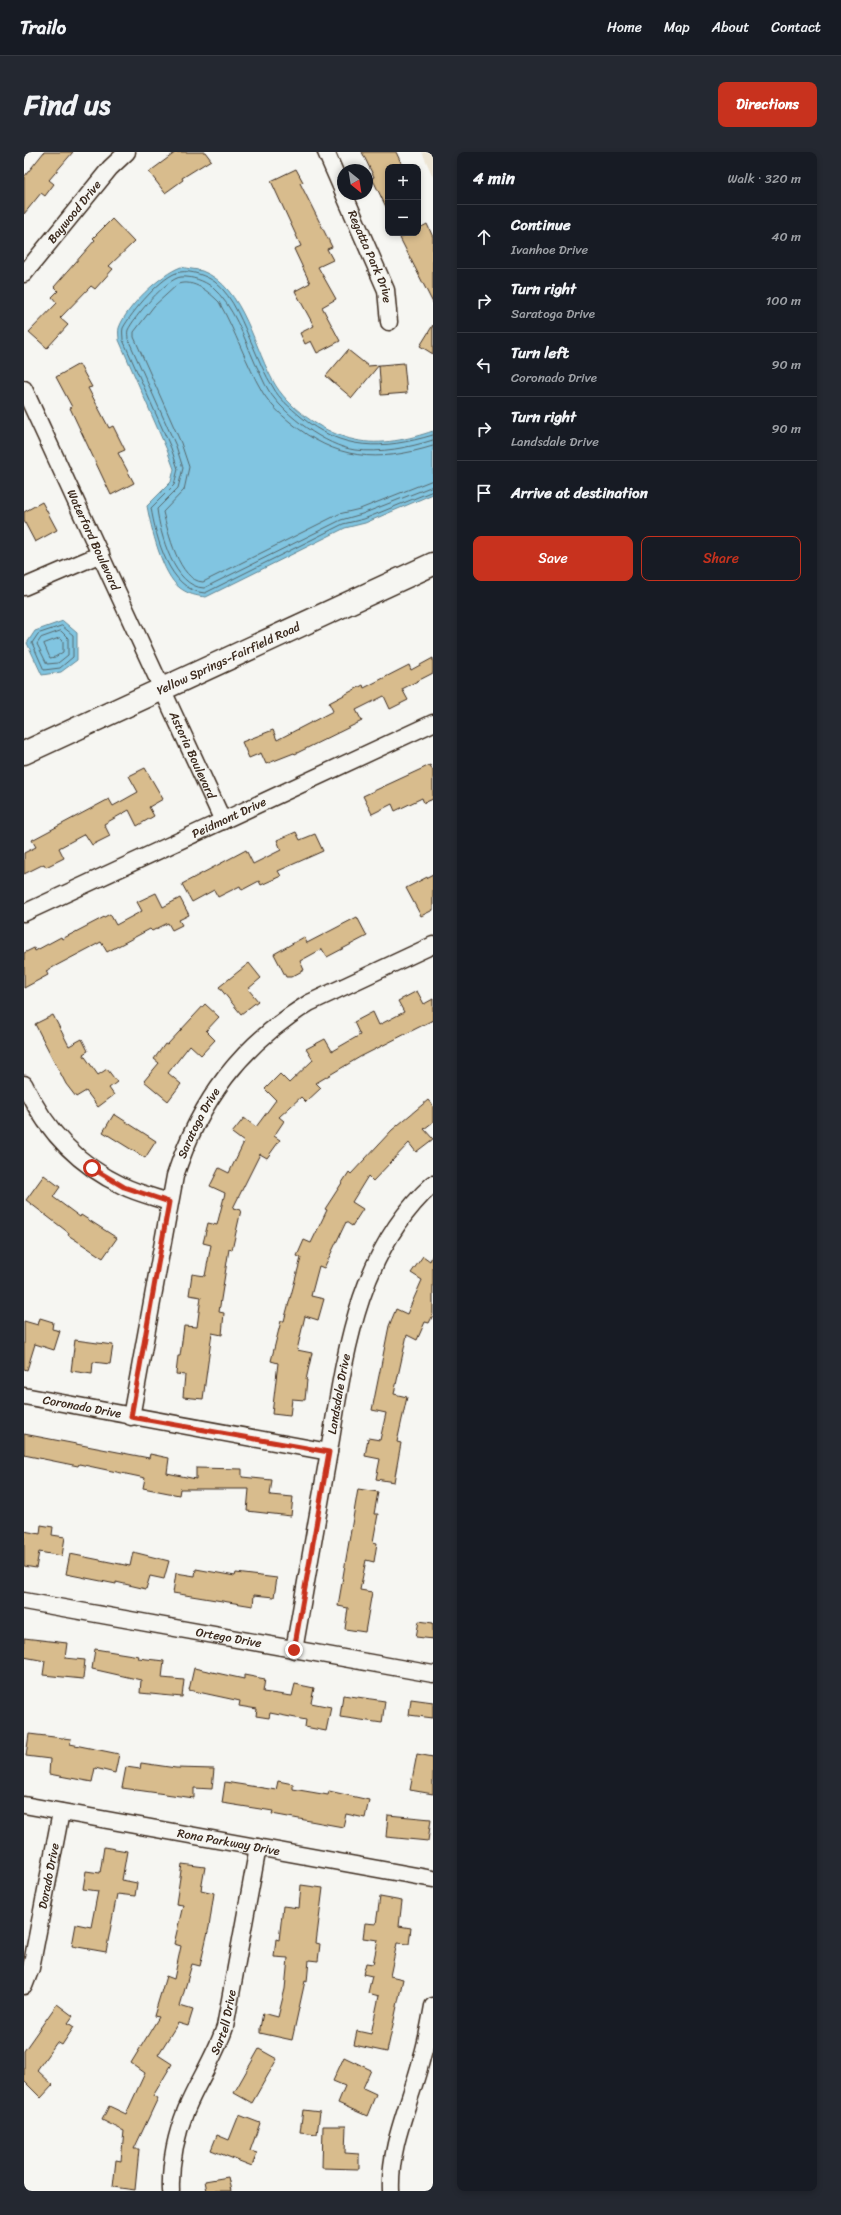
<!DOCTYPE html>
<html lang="en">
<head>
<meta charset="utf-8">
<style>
  :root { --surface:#171b24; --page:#242831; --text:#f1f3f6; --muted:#9ea1a6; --line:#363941; --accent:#c8321e }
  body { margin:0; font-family:Sriracha,sans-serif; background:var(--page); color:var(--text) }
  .controls { position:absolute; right:12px; top:12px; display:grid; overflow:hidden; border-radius:8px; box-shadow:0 2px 6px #0003 }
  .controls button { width:36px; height:36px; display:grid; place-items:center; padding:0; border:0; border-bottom:1px solid var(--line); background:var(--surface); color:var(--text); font:20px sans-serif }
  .compass { position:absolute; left:313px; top:12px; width:36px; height:36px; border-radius:50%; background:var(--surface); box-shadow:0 2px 6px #0003; rotate:150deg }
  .stop { position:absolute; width:12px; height:12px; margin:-9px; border:3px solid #c8321e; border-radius:50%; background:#fff }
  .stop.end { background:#c8321e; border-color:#fff; box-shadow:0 1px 4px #0008 }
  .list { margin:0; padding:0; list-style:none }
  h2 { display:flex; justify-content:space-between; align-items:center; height:52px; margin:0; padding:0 16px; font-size:17px }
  h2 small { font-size:13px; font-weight:400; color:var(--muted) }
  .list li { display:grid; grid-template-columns:26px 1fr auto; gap:12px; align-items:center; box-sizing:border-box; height:64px; padding:0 16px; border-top:1px solid var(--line) }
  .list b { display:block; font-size:15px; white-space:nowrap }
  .list p { margin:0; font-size:13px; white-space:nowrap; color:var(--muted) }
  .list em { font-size:13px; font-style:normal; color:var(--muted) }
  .actions { display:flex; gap:8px; padding:12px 16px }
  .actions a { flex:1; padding:9px 0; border:1px solid var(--accent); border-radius:8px; text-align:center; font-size:14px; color:var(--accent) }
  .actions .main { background:var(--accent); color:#fff }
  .icon { flex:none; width:22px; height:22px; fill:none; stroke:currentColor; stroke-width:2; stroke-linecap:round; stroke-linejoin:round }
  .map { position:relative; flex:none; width:409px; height:2039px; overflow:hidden; border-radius:8px }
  header { display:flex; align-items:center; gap:24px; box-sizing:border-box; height:56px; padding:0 20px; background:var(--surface); border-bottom:1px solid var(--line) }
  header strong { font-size:19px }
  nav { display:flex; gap:22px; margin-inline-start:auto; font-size:14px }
  .intro { display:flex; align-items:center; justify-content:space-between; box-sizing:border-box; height:96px; padding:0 24px }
  h1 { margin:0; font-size:28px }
  .button { padding:10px 18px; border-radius:8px; background:var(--accent); color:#fff; font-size:14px; font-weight:700 }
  main { display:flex; gap:24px; padding:0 24px }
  aside { flex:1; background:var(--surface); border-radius:8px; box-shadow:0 2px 6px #0003 }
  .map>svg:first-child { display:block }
  .built { fill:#ede5d4 }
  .water { fill:#81c5e1; stroke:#658793 }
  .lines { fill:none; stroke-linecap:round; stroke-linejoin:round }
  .shore { stroke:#57686c; stroke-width:1 }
  .building { fill:#d8bc8d; stroke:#3b2a1e }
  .street-casing { stroke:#3b2a1e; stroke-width:19 }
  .secondary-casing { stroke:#3b2a1e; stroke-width:25 }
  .street { stroke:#f6f6f2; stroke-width:16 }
  .secondary { stroke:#f6f6f2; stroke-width:22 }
  .route { stroke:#c8321e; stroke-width:5 }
  .labels { text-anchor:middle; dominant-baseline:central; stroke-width:4; stroke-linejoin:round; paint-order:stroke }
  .street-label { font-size:12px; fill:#3b2a1e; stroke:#f6f6f2 }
</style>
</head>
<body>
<header>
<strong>Trailo</strong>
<nav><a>Home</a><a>Map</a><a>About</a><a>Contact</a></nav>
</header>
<div class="intro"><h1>Find us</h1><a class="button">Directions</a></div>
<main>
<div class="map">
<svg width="409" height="2039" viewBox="0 0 409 2039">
  <rect width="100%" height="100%" fill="#f6f6f2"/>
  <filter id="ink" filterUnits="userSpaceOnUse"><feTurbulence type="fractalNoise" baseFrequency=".025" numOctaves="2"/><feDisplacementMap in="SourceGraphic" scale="8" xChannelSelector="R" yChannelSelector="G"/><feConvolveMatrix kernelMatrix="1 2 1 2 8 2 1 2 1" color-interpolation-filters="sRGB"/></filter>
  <g filter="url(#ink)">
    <path class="built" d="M 398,0 L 409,0 L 409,25 Z"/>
    <g class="water">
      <path d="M 157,115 C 164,117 172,117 178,119 C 221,135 230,199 252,234 C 268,259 302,282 331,288 C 356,294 386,287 409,279 L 409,342 L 341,371 L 321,376 L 182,445 C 172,444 164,442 156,436 C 138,423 127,375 123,354 L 147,330 L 150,317 L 143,298 L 95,188 C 95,185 94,179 95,176 C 102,155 137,122 157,115 Z"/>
      <path d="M 39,469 L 53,481 L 53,508 L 37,520 L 18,523 L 3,491 L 11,479 Z"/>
    </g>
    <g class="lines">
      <g class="shore">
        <path d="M 409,283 C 358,298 318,299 276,264 C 266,255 255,247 249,235 C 241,223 235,208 229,194 C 219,173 210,145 191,130 C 183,124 167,118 156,120 C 139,122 107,161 99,176 C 98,180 99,184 99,188 L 147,296 L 154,317 L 150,333 L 127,356 C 132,385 145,439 181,441 L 319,372 L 340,367 L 409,339"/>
        <path d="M 409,288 C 384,296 357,301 331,298 C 302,294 260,263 245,239 C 239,230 236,220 231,211 C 220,186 210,154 188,135 C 181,129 167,124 157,125 C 143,126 110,165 104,178 C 103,181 104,184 104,187 L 152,294 L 159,316 L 154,336 L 133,357 C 136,382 150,435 180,436 L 317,368 L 338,362 L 409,334"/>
        <path d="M 409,294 C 353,311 312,308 266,270 C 256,262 246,252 239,241 C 222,212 212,180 195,150 C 185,140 170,127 154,132 L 130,154 L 110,180 L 110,185 L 157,291 L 165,315 L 160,338 L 139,360 C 144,380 155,429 179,430 L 315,362 L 336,357 L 409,328"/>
        <path d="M 38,474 L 49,483 L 49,505 L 36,516 L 20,518 L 8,491 L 14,482 Z"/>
        <path d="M 37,479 L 44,486 L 44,503 L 34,511 L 23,512 L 13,492 L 17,486 Z"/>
        <path d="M 36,486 L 39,489 L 39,500 L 31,505 L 26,506 L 20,492 Z"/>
      </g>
    </g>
    <g class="building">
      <path d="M 20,0 L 49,0 L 25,28 L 30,32 L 21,44 L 17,41 L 0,62 L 0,25 Z"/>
      <path d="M 152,0 L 181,0 L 187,8 L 158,26 L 159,28 L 141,41 L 125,20 Z"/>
      <path d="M 338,0 L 372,0 L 379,15 L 364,15 L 364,59 L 348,26 L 350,25 Z"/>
      <path d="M 272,17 L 279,30 L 276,31 L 308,95 L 303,97 L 309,108 L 294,115 L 312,147 L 298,155 L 316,189 L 293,201 L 287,189 L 281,192 L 276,181 L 290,174 L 271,139 L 286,131 L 270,97 L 277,94 L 247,29 Z"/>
      <path d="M 88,67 L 110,90 L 85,114 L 89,117 L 71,137 L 67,134 L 36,166 L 44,173 L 23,196 L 5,180 L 33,151 L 28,145 L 34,139 L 30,135 L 71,88 L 69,86 Z"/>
      <path d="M 403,72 L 409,85 L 409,151 L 376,86 L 385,81 L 394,81 L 394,77 Z"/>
      <path d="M 409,173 L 409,202 L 396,194 Z"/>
      <path d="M 324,198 L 344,214 L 380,211 L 383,241 L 357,243 L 355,213 L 328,246 L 302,224 Z"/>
      <path d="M 55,212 L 68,235 L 64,236 L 85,276 L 89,274 L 101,298 L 94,301 L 110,331 L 87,343 L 46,256 L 48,255 L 32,225 Z"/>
      <path d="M 18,350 L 33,378 L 11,390 L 0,369 L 0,360 Z"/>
      <path d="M 409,506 L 409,521 L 378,537 L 384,548 L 366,557 L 360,544 L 332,558 L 338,569 L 271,602 L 270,601 L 242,612 L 237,601 L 225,606 L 218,590 L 249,578 L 253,588 L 309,559 L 305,551 L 339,533 L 340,536 L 385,513 L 387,518 Z"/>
      <path d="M 406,613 L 409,619 L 409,647 L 400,651 L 398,646 L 371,659 L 368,652 L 348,662 L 339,644 Z"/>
      <path d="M 121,616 L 139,647 L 125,655 L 130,664 L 113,674 L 105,658 L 80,672 L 86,684 L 68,693 L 61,682 L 35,696 L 40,706 L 22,715 L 20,712 L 0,722 L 0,701 L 12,695 L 8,688 L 85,647 L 89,654 L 114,640 L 105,624 Z"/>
      <path d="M 272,680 L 276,688 L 291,682 L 299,699 L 254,719 L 257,724 L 237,733 L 235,729 L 218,738 L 216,734 L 194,745 L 190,738 L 168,750 L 158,732 L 222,698 L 229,712 L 257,698 L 253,688 Z"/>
      <path d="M 409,722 L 409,758 L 397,764 L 382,736 Z"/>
      <path d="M 132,741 L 139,755 L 156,746 L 165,763 L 155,768 L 158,773 L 148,778 L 144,771 L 128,779 L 126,777 L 83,800 L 77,790 L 22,819 L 24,823 L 0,836 L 0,801 L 10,796 L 11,799 L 37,785 L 38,787 L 86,762 L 92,773 L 118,759 L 113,750 Z"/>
      <path d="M 333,765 L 343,784 L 303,805 L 298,797 L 276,809 L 280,818 L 267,825 L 262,825 L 250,802 L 280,785 L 283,791 Z"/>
      <path d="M 225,811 L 237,826 L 224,837 L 234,849 L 217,862 L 195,835 Z"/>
      <path d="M 393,839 L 400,852 L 409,847 L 409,868 L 336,905 L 292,931 L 297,936 L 282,950 L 277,945 L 255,965 L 260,969 L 250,984 L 256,988 L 243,1006 L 236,1002 L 209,1056 L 217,1058 L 208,1098 L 205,1097 L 195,1160 L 200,1161 L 198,1183 L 188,1181 L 179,1247 L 159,1245 L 161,1223 L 152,1222 L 154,1204 L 156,1204 L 160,1174 L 173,1175 L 177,1145 L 165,1143 L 168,1122 L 181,1124 L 187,1093 L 179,1091 L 184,1071 L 193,1073 L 201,1041 L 186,1034 L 195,1016 L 205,1021 L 220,990 L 208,981 L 220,966 L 232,975 L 252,948 L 241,937 L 256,922 L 265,931 L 289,908 L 282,897 L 301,887 L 308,899 L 336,883 L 330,870 L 349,860 L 355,873 L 380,860 L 374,849 Z"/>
      <path d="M 181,852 L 195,865 L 182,879 L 191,888 L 177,903 L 166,893 L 144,921 L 157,932 L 144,949 L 120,929 L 135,911 L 130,907 L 141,892 L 143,893 Z"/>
      <path d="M 29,863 L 45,894 L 58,887 L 64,899 L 59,902 L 74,923 L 83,917 L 93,930 L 85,936 L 90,943 L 74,955 L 62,939 L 52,945 L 42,932 L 11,872 Z"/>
      <path d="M 404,948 L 409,954 L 409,970 L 400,977 L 409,987 L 392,1000 L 385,991 L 349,1029 L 344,1024 L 328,1050 L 339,1057 L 328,1074 L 322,1070 L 300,1116 L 295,1114 L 287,1144 L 300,1147 L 294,1168 L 281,1164 L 273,1198 L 288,1201 L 282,1228 L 283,1228 L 281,1248 L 268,1247 L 266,1264 L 248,1262 L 254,1211 L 247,1209 L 257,1169 L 260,1169 L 277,1106 L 273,1104 L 280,1088 L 287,1091 L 303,1058 L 301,1057 L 325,1020 L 327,1022 L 368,978 Z"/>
      <path d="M 90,962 L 132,989 L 121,1006 L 79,980 Z"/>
      <path d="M 20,1023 L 36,1035 L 29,1045 L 56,1065 L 57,1063 L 93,1086 L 79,1106 L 44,1083 L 45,1081 L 2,1048 Z"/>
      <path d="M 409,1102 L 409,1163 L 405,1171 L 401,1170 L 393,1188 L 383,1183 L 370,1242 L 383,1245 L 373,1290 L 377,1291 L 370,1330 L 352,1327 L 356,1307 L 341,1304 L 344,1286 L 356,1288 L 362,1261 L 348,1258 L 365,1174 L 372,1157 L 383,1162 L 398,1128 L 387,1121 L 399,1104 L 406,1109 Z"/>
      <path d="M 16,1166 L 29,1170 L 28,1177 L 36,1179 L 30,1198 L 11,1192 L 3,1218 L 0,1217 L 0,1169 L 14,1173 Z"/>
      <path d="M 51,1188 L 89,1193 L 86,1212 L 69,1210 L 68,1222 L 47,1219 Z"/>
      <path d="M 0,1282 L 125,1306 L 126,1302 L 145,1306 L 143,1321 L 172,1327 L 172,1316 L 218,1317 L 218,1325 L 248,1328 L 246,1343 L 269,1345 L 267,1364 L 223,1359 L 225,1337 L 156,1337 L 155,1343 L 119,1336 L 121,1326 L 55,1312 L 54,1314 L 0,1303 Z"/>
      <path d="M 334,1337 L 354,1340 L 350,1362 L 354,1362 L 349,1390 L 353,1391 L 350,1410 L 342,1408 L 336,1438 L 348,1440 L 341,1480 L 321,1477 L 324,1456 L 314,1454 Z"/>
      <path d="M 17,1373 L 29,1375 L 28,1383 L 41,1385 L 38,1404 L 15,1400 L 12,1416 L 0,1414 L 0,1379 L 16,1382 Z"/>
      <path d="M 109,1400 L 145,1409 L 140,1427 L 126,1424 L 122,1437 L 92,1430 L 92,1432 L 42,1422 L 46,1402 L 106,1414 Z"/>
      <path d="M 172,1417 L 211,1424 L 212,1421 L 253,1426 L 250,1445 L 230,1443 L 229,1454 L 149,1441 L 152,1421 L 171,1424 Z"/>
      <path d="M 395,1469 L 409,1471 L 409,1487 L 392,1485 Z"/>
      <path d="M 0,1486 L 43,1491 L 41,1506 L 61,1508 L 59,1527 L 19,1523 L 21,1509 L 0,1505 Z"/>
      <path d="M 71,1497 L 115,1504 L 114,1506 L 140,1509 L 138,1526 L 160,1528 L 158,1545 L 116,1541 L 117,1528 L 68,1517 Z"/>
      <path d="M 170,1516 L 220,1527 L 220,1523 L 241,1527 L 239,1540 L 268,1544 L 271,1532 L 290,1536 L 287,1551 L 307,1555 L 302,1579 L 281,1575 L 282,1568 L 246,1561 L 245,1566 L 232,1564 L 233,1557 L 215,1554 L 216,1549 L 165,1538 Z"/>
      <path d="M 319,1543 L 361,1549 L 358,1571 L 316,1565 Z"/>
      <path d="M 387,1547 L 409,1550 L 409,1566 L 385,1563 Z"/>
      <path d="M 5,1582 L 47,1587 L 46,1592 L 95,1602 L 91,1621 L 71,1616 L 68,1630 L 25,1622 L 26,1607 L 2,1604 Z"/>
      <path d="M 393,1602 L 409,1605 L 409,1642 L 386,1638 Z"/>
      <path d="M 117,1611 L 152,1616 L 190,1617 L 188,1637 L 170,1636 L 170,1646 L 98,1636 L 102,1615 L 116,1617 Z"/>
      <path d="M 254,1629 L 269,1632 L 269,1637 L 304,1643 L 305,1639 L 345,1648 L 341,1666 L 322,1662 L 319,1675 L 248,1662 L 249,1659 L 198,1651 L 201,1630 L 252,1638 Z"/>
      <path d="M 364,1663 L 407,1667 L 404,1689 L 362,1685 Z"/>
      <path d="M 80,1695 L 103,1699 L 98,1728 L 113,1731 L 111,1744 L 93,1742 L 82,1800 L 48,1794 L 52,1772 L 67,1775 L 74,1739 L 59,1737 L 62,1719 L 76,1721 Z"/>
      <path d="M 158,1712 L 181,1715 L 177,1738 L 190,1741 L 185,1775 L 176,1814 L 168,1812 L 156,1854 L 169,1858 L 164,1874 L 154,1871 L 134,1903 L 148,1912 L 129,1944 L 134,1946 L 110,1997 L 115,1997 L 111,2038 L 89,2035 L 92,2008 L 97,2009 L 100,1979 L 78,1968 L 85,1954 L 102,1962 L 121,1921 L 107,1911 L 135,1865 L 130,1864 L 142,1824 L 150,1827 L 157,1794 L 150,1792 L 159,1753 L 152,1752 Z"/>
      <path d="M 277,1733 L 299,1736 L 292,1791 L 296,1792 L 294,1809 L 285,1808 L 283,1830 L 281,1829 L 268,1888 L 236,1881 L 236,1876 L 239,1861 L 254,1865 L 261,1837 L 264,1806 L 250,1805 L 252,1787 L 255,1788 L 259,1754 L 275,1756 Z"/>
      <path d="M 356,1745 L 378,1749 L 375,1774 L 387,1776 L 385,1792 L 373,1791 L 366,1824 L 379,1827 L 363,1900 L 330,1893 L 333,1879 L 347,1882 L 355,1844 L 344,1841 L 348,1824 L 339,1822 L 342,1811 L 349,1812 L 354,1788 L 339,1786 L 341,1771 L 352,1772 Z"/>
      <path d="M 33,1852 L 49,1864 L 44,1871 L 50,1875 L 38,1893 L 33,1890 L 13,1918 L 29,1933 L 17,1946 L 0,1929 L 0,1899 Z"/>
      <path d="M 235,1897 L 253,1907 L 228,1951 L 210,1941 Z"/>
      <path d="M 320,1905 L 347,1918 L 339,1936 L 352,1942 L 343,1964 L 314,1951 L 321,1934 L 309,1929 Z"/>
      <path d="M 279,1958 L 296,1960 L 293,1982 L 276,1980 Z"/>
      <path d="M 215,1963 L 236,1971 L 226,1999 L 233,2001 L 228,2014 L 187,1998 L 193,1983 L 205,1988 Z"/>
      <path d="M 299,1974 L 322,1974 L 321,2001 L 335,2002 L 335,2017 L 298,2016 Z"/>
      <path d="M 204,2025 L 207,2039 L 183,2039 L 181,2029 Z"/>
    </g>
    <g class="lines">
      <defs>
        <g id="street">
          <path d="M 302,0 L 319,39"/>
          <path id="s1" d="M 320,42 L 362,138 L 365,170"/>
          <path id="s2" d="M 0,122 L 86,16 L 103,0"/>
          <path id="s3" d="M 0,237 L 199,669"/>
          <path d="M 0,435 L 77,402"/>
          <path id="s4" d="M 0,761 L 409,571"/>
          <path d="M 0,932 C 21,977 54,1013 99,1034 C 113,1041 130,1045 145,1050"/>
          <path id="s5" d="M 0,1244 L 305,1300"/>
          <path id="s6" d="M 107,1265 L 151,1024 C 176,948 216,894 285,851 L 409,793"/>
          <path id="s7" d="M 0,1449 L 409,1522"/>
          <path id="s8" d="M 270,1498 C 281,1436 292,1373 303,1311 C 320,1212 330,1103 409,1032"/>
          <path id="s9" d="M 0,1653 L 409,1727"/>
          <path id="s10" d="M 0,1834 L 7,1816 L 37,1660"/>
          <path id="s11" d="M 147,2039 C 146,2012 152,1983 162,1958 C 174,1929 191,1905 201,1875 L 234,1695"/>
          <path d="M 367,2039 C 365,1991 387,1950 398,1905 C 403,1888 406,1871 409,1854"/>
        </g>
        <g id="secondary">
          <path id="s12" d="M 0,601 L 409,412"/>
        </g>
      </defs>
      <use href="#street" class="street-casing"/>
      <use href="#secondary" class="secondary-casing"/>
      <use href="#street" class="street"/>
      <use href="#secondary" class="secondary"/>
    </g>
  </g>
  <g class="lines" filter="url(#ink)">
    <path class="route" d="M 68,1016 L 100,1035 L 145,1050 L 107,1265 L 305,1300 L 270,1498"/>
  </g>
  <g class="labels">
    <g class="street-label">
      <text stroke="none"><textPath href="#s2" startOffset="80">Baywood Drive</textPath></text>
      <text stroke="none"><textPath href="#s1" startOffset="68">Regatta Park Drive</textPath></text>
      <text stroke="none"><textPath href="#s3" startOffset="166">Waterford Boulevard</textPath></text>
      <text stroke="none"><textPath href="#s12" startOffset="225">Yellow Springs-Fairfield Road</textPath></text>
      <text stroke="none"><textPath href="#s3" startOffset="403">Astoria Boulevard</textPath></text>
      <text stroke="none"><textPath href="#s4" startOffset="226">Peidmont Drive</textPath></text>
      <text stroke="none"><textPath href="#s6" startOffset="303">Saratoga Drive</textPath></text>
      <text stroke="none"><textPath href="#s8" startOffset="260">Landsdale Drive</textPath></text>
      <text stroke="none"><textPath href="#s5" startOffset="59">Coronado Drive</textPath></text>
      <text stroke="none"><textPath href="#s7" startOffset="208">Ortego Drive</textPath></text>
      <text stroke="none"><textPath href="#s9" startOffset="208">Rona Parkway Drive</textPath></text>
      <text stroke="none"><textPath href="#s10" startOffset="113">Dorado Drive</textPath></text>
      <text stroke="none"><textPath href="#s11" startOffset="179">Sartell Drive</textPath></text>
    </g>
  </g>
</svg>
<div class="controls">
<button>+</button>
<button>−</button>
</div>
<svg class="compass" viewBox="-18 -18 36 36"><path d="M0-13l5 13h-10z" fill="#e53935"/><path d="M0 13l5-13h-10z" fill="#9ea1a6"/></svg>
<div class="stop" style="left:68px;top:1016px"></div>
<div class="stop end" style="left:270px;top:1498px"></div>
</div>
<aside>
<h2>4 min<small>Walk · 320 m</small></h2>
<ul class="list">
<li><svg class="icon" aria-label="ahead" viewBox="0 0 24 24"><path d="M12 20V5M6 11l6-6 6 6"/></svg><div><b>Continue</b><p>Ivanhoe Drive</p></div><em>40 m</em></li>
<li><svg class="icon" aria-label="right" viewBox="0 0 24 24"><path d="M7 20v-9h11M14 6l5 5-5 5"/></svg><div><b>Turn right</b><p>Saratoga Drive</p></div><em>100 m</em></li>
<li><svg class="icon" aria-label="left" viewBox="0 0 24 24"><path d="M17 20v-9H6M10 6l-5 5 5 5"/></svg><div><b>Turn left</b><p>Coronado Drive</p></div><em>90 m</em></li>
<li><svg class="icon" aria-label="right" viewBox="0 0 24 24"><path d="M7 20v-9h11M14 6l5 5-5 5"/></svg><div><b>Turn right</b><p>Landsdale Drive</p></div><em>90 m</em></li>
<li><svg class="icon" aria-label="arrive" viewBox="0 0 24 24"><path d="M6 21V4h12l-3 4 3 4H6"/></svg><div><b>Arrive at destination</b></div></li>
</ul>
<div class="actions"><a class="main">Save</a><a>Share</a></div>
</aside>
</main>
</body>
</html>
